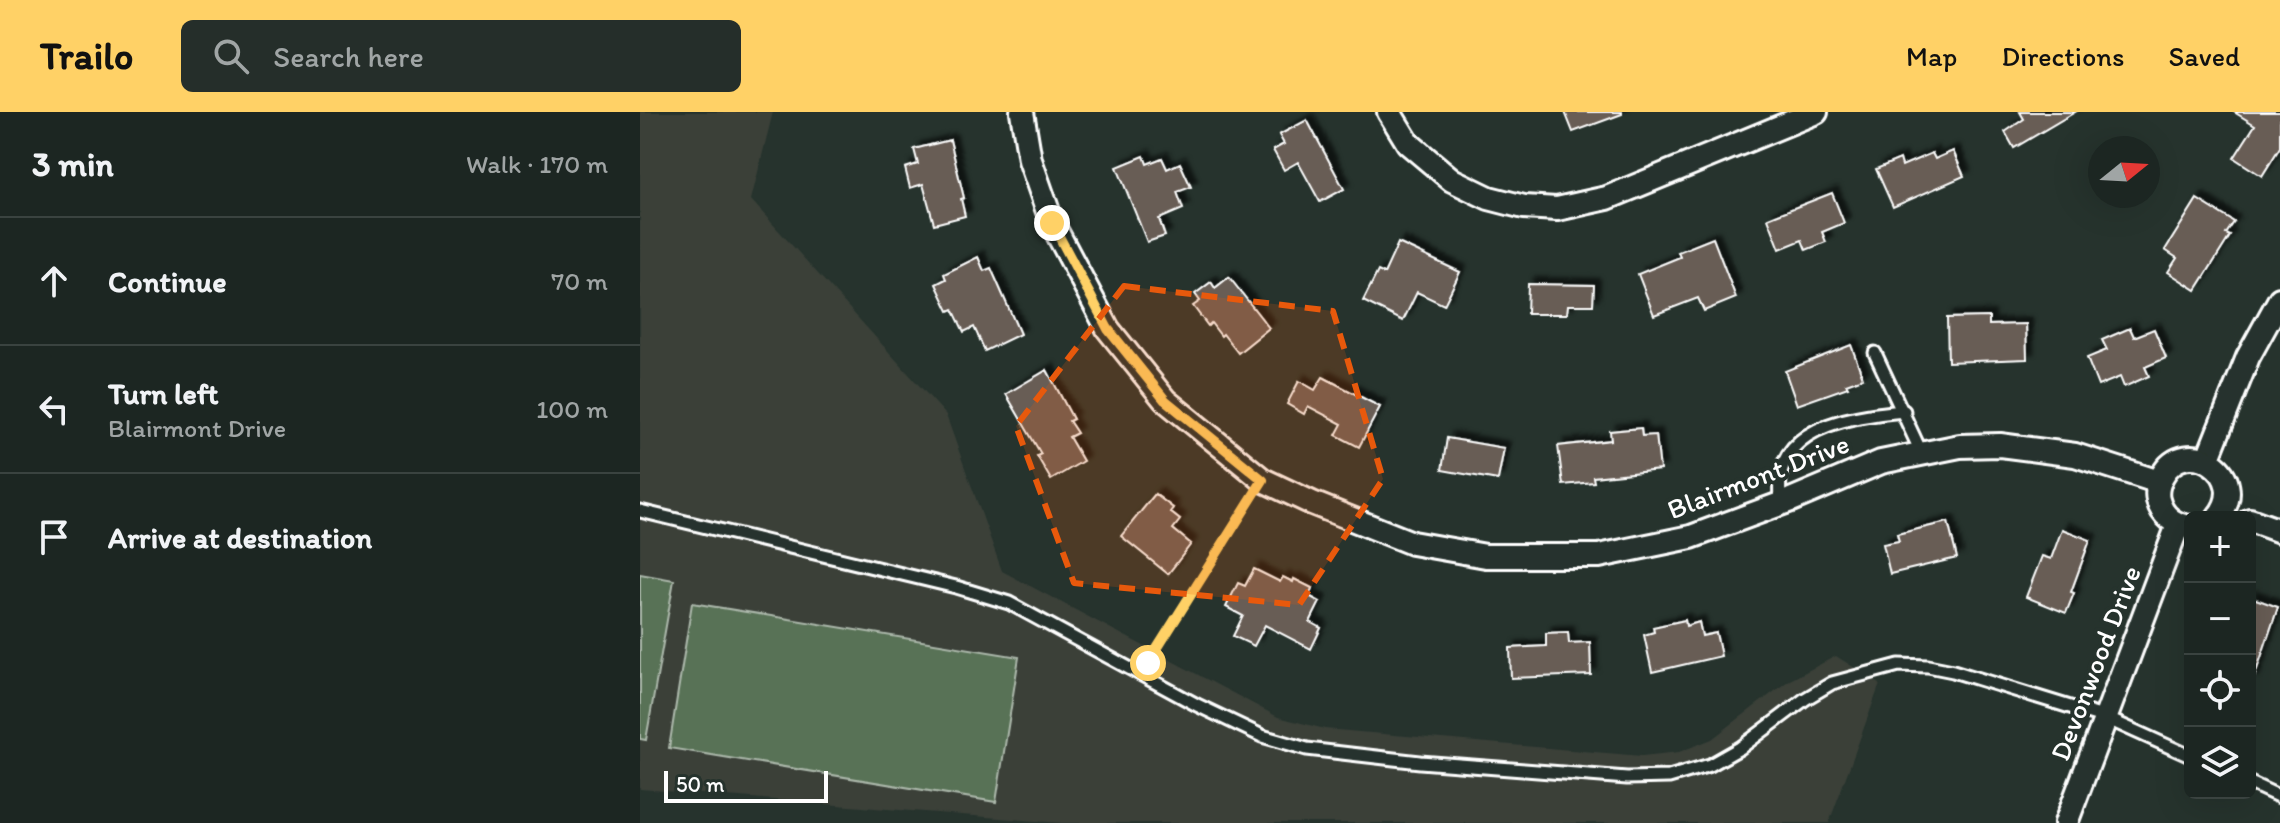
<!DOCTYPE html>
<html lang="en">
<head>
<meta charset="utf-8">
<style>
  :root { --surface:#1c2622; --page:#252e2a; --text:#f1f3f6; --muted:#a0a5a5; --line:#3a4340; --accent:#ffd166 }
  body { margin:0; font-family:Itim,sans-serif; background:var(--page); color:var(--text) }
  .controls { position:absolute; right:24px; bottom:24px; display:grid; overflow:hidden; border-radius:12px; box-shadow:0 8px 32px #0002 }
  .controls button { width:72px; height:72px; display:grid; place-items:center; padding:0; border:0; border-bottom:2px solid var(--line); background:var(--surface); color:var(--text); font:40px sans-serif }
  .compass { position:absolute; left:1448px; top:24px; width:72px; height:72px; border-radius:50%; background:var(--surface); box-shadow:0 8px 32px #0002; rotate:72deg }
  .scale { position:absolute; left:24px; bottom:20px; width:164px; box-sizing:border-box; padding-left:8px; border:4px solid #fff; border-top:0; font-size:22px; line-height:28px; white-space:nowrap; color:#fff; -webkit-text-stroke:6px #26332d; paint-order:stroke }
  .stop { position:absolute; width:24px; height:24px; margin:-18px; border:6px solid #ffd166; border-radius:50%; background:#fff }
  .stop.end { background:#ffd166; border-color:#fff; box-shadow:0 2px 8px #0008 }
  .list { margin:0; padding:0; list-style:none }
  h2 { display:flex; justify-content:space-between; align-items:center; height:104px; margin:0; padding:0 32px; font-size:34px }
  h2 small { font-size:26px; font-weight:400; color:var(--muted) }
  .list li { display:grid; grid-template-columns:52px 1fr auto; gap:24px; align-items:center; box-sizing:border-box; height:128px; padding:0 32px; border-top:2px solid var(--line) }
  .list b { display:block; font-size:30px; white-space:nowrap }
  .list p { margin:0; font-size:26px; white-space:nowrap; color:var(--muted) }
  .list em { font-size:26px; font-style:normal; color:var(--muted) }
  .icon { flex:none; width:44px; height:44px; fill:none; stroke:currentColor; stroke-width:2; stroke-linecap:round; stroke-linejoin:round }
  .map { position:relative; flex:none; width:1640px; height:711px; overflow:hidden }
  header { display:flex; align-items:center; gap:48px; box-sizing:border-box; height:112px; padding:0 40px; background:var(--accent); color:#111 }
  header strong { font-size:38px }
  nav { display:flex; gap:44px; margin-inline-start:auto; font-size:28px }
  .search { width:560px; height:72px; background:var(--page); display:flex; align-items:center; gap:20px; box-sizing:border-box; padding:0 28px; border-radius:12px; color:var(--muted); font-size:30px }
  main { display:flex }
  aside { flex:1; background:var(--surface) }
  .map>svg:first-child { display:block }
  .built { fill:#3a4039 }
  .green { fill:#597257; stroke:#acb8ab; stroke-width:2 }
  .building { fill:#685d55; stroke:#fff; stroke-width:2; filter:url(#shadow) }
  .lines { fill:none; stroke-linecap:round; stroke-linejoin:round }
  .service-casing { stroke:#fff; stroke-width:17 }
  .minor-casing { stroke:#fff; stroke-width:28 }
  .path { stroke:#fff; stroke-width:4; stroke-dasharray:8 6; stroke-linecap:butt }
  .service { stroke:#26332d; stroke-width:11 }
  .minor { stroke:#26332d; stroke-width:22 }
  .route { stroke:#ffd166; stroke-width:10 }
  .marked { fill:#e8590c; fill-opacity:0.2; stroke:#e8590c; stroke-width:6; stroke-dasharray:16 10; stroke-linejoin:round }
  .labels { text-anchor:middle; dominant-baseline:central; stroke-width:8; stroke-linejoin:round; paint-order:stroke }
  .street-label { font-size:28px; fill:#fff; stroke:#26332d }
</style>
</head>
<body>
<header>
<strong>Trailo</strong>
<div class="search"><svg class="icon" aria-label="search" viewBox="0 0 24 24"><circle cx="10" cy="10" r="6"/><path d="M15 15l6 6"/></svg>Search here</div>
<nav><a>Map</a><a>Directions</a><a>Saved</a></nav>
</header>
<main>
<aside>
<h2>3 min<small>Walk · 170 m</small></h2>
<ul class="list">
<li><svg class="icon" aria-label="ahead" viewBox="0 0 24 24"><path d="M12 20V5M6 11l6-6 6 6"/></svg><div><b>Continue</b></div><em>70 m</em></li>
<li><svg class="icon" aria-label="left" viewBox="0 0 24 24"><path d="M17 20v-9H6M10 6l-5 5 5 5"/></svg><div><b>Turn left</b><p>Blairmont Drive</p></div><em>100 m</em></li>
<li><svg class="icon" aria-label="arrive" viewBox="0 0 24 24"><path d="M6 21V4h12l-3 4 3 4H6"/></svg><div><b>Arrive at destination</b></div></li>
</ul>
</aside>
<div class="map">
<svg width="1640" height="711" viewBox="0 0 1640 711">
  <defs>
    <filter id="shadow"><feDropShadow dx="6" dy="-6" stdDeviation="2" flood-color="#0009"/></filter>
  </defs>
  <rect width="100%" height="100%" fill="#26332d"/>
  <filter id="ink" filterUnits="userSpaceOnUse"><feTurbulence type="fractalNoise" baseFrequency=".0125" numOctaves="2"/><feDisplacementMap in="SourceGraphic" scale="16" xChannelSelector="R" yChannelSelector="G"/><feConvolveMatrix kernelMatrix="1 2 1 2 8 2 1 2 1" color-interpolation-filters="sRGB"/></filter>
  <g filter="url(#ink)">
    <path class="built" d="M 0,0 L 133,0 L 111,88 L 306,303 L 362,459 L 638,605 L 685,617 L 1002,644 L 1039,640 L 1072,627 L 1148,569 L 1196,544 L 1240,572 L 1189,711 L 421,711 L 0,677 Z"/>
    <g class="green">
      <path d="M 0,462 L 34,468 L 6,628 L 0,627 Z"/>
      <path d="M 52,491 L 379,545 L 356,690 L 29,636 Z"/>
    </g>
    <g class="building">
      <path d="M 925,0 L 982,0 L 982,2 L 933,20 Z"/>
      <path d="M 1380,0 L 1435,0 L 1374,36 L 1365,20 L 1384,7 Z"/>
      <path d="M 1594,0 L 1640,0 L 1640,35 L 1622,64 L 1594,46 L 1615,13 Z"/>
      <path d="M 667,8 L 704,77 L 680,90 L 658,50 L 644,58 L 633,38 L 644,32 L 639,23 Z"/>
      <path d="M 310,28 L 324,86 L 321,87 L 325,104 L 294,112 L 283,72 L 270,76 L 265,56 L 278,52 L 274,37 Z"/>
      <path d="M 1313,39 L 1324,64 L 1253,95 L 1236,57 L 1260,47 L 1262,54 L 1292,41 L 1295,47 Z"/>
      <path d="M 504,44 L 507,52 L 522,46 L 527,57 L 540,51 L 551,75 L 537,80 L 543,97 L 519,107 L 525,124 L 507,130 L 477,55 Z"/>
      <path d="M 1192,81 L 1204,111 L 1182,120 L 1186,130 L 1166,138 L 1162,128 L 1140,137 L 1128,106 Z"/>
      <path d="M 1557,87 L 1594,110 L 1586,122 L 1590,124 L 1556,178 L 1528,160 L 1537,146 L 1525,138 Z"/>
      <path d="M 1073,126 L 1096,186 L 1064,199 L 1058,186 L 1014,203 L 998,162 L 1040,145 L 1038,140 Z"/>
      <path d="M 758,131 L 820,160 L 804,193 L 777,180 L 763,209 L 723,189 L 738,159 L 744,162 Z"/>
      <path d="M 338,145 L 344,159 L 351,156 L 380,222 L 345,239 L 334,215 L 324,220 L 313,197 L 309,199 L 296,172 L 306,167 L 304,162 Z"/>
      <path d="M 589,165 L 629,216 L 598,241 L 583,222 L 581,224 L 571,211 L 568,214 L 553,194 L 560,189 L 555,182 L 571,170 L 575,176 Z"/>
      <path d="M 888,172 L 954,173 L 953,193 L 928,193 L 927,202 L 887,202 Z"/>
      <path d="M 1349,205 L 1349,213 L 1386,212 L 1387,247 L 1308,250 L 1307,206 Z"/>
      <path d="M 1490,216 L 1494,225 L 1514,217 L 1526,246 L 1505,255 L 1509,264 L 1484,275 L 1480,265 L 1458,274 L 1447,246 L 1467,238 L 1462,228 Z"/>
      <path d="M 1211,233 L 1223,266 L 1206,272 L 1208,275 L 1157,293 L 1145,259 Z"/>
      <path d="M 407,258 L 433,307 L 429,309 L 437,321 L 429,325 L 443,349 L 411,368 L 397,344 L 401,342 L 366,282 Z"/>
      <path d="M 683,265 L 740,295 L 719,335 L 696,323 L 702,312 L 668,294 L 664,302 L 647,292 L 659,269 L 675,278 Z"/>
      <path d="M 1001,316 L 1002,324 L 1016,323 L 1020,358 L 953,365 L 954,370 L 923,373 L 918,334 L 971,328 L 970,319 Z"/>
      <path d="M 807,326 L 864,336 L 858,368 L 802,358 Z"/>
      <path d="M 515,382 L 533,396 L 530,400 L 540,408 L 533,417 L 551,432 L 528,462 L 481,424 Z"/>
      <path d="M 1308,410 L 1317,446 L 1250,462 L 1243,432 L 1259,429 L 1257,422 Z"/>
      <path d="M 1422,417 L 1450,428 L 1431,480 L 1434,481 L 1426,501 L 1386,485 L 1402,444 L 1411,447 Z"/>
      <path d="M 614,457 L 640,470 L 643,465 L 653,470 L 654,467 L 672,476 L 669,484 L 680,490 L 670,510 L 681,516 L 671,537 L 625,513 L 614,534 L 593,524 L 603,504 L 586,495 L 598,471 L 605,474 Z"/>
      <path d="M 1610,485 L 1638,495 L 1613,569 L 1610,569 Z"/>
      <path d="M 1045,508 L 1046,514 L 1059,510 L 1062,524 L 1076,521 L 1081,544 L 1012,560 L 1004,523 L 1014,520 L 1013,515 Z"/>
      <path d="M 928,520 L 929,531 L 950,530 L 951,563 L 871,566 L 870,536 L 906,534 L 906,521 Z"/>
    </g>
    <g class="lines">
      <defs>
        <g id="service">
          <path d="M 1235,241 L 1281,340"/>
          <path d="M 1140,392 C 1140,384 1139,375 1140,367 C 1145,311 1221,303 1264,299"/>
          <path d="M 0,399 L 316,475 L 369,491 L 557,593 L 622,624 L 667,637 L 780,650 L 987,666 L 1029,665 L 1070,653 L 1100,636 L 1165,587 L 1192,571 L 1259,553 L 1288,554 L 1313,559 L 1466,606 L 1550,644"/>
          <path d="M 1610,671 L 1640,685"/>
        </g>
        <g id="minor">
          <path d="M 382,0 L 390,48 L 412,111 L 468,217 L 525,288 L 623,368 L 672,391 L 772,431 L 846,444 L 959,444 L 1051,425 L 1151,388 L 1241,350 L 1320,334 L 1360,333 L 1435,343 L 1519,370"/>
          <path d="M 749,0 L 768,31 L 812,68 L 849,86 L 884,95 L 917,97 L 967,86 L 1176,0"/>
          <path d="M 1567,348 L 1608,245 L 1640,187"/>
          <path d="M 1610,408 L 1640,419"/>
          <path d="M 1550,415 C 1535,413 1522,404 1518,388 C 1516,380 1518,372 1522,364 C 1546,319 1613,363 1578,405"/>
          <path d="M 1426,711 L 1538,413"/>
        </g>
      </defs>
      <use href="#service" class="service-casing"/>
      <use href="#minor" class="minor-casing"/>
      <path class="path" d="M 509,549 L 611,387"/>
      <use href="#service" class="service"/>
      <use href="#minor" class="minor"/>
    </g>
  </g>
  <g class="lines" filter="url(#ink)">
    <path class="route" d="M 412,111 L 468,217 L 525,288 L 623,368 L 508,551"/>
  </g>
  <path class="marked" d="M 484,174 L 693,199 L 743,367 L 659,493 L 434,471 L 376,314 Z"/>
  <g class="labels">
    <g class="street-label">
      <text transform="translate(1118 364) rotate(-21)">Blairmont Drive</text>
      <text transform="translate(1455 551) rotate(-69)">Devonwood Drive</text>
    </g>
  </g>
</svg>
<div class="controls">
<button>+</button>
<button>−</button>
<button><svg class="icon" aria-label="locate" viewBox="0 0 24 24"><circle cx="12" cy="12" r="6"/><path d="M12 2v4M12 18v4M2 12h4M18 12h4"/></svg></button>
<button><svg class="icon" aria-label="layers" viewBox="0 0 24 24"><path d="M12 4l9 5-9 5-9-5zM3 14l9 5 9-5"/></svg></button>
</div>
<svg class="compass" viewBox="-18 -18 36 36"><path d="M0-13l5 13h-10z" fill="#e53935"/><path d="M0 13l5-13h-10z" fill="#a0a5a5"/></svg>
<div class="scale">50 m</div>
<div class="stop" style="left:508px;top:551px"></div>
<div class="stop end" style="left:412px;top:111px"></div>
</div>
</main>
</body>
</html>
